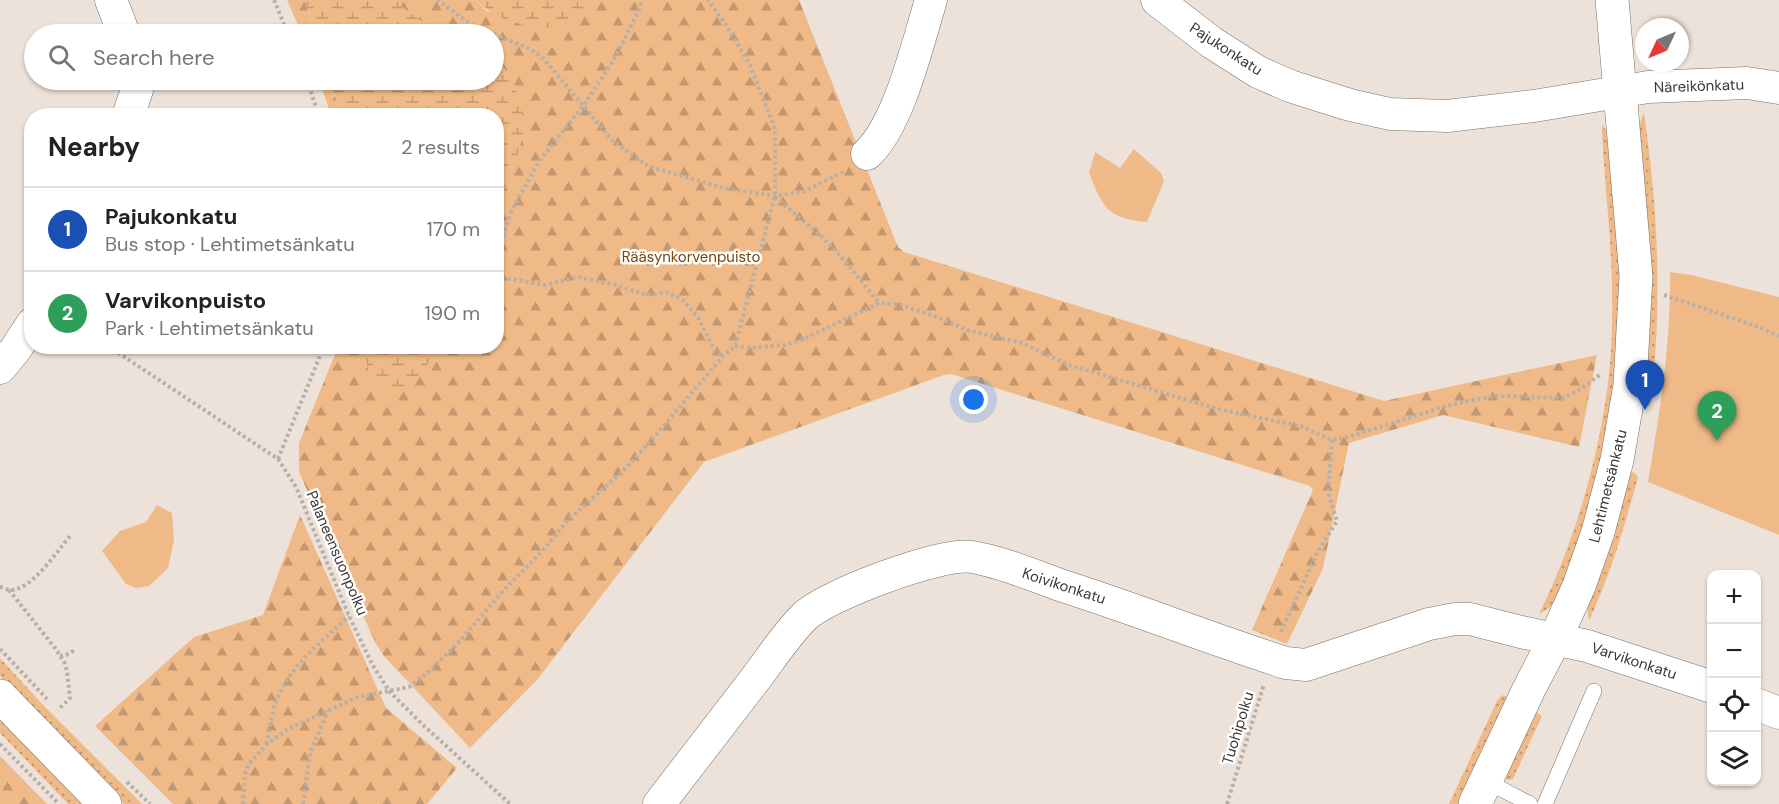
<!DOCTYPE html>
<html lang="en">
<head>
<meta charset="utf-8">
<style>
  :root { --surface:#fff; --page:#f6f6f6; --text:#222; --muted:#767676; --line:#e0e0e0; --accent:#db2777 }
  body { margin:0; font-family:"DM Sans",sans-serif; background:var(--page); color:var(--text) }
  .controls { position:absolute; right:18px; bottom:18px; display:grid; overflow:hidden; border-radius:12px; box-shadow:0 2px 4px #0004 }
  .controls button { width:54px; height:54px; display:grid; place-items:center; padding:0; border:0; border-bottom:2px solid var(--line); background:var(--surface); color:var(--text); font:30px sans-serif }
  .compass { position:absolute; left:1635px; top:18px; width:54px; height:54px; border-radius:50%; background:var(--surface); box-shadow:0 2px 4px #0004; rotate:226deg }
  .you { position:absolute; left:974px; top:400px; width:21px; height:21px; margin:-15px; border:4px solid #fff; border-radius:50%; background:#1a73e8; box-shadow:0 0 0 9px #1a73e833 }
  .badge { display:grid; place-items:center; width:39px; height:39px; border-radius:50%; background:var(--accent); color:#fff; font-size:20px; font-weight:700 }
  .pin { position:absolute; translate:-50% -50px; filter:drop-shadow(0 2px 3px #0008) }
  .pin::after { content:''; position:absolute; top:32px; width:21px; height:18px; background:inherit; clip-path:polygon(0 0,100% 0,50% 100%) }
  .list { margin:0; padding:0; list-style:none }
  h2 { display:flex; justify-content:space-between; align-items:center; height:78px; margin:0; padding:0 24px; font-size:26px }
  h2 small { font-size:20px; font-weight:400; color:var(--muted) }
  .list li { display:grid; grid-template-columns:39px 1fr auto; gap:18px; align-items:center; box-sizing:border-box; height:84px; padding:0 24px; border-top:2px solid var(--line) }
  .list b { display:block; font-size:22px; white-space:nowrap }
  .list p { margin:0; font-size:20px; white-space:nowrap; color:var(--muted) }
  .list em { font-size:20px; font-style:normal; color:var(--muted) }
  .icon { flex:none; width:33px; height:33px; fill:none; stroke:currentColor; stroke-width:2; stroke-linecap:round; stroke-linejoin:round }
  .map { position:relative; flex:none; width:1779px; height:804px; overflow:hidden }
  .search { position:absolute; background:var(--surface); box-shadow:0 2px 4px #0004; left:24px; top:24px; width:480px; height:66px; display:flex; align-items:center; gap:15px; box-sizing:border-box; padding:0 21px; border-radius:33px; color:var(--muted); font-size:22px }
  .panel { position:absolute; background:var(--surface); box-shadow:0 2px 4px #0004; left:24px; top:108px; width:480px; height:246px; border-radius:24px }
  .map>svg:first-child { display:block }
  .grass { fill:url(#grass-dots) }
  .forest { fill:url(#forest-firs) }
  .wetland { fill:url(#wetland-marsh) }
  .park { fill:#efba88 }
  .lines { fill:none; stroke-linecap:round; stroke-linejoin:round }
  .service-casing { stroke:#797067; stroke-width:16 }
  .minor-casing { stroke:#797067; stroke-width:33 }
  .tertiary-casing { stroke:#797067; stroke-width:34 }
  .secondary-casing { stroke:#797067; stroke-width:34 }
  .path { stroke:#b8afa7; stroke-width:4; stroke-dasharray:3 3; stroke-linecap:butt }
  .service { stroke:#fff; stroke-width:15 }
  .minor { stroke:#fff; stroke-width:32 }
  .tertiary { stroke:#fff; stroke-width:33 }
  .secondary { stroke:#fff; stroke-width:33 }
  .labels { text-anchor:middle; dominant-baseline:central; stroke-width:5; stroke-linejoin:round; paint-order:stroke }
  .street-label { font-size:15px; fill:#3c3834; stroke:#fff }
  .park-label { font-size:15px; fill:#78470b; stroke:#fff }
</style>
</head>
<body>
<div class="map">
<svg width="1779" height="804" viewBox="0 0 1779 804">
  <defs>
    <pattern id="grass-dots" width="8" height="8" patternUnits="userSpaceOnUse" patternTransform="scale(1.5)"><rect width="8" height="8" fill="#efba88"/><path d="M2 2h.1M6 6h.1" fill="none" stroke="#c39870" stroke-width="1.8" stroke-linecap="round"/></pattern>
    <pattern id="forest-firs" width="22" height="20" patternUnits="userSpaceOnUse" patternTransform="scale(1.5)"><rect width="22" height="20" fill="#efba88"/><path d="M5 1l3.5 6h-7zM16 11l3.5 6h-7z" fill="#c39870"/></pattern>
    <pattern id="wetland-marsh" width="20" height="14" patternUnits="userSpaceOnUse" patternTransform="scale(1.5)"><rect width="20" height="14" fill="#efba88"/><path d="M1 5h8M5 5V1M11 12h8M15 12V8" fill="none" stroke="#c39870"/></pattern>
  </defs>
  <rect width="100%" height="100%" fill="#ede2d9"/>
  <g class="grass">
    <path d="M 1644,113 C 1658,209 1663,308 1650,405 L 1648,406 L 1643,406 L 1639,125 Z"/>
    <path d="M 1602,124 L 1608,134 L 1620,263 L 1621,322 L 1613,402 L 1588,516 L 1558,598 L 1549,608 L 1539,614 C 1581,530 1612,415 1612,320 C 1613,277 1610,235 1606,192 C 1605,170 1602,147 1602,124 Z"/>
    <path d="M 1631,472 L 1635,473 L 1638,477 C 1625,526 1610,575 1589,621 L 1587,605 Z"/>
    <path d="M 0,658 L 43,705 L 142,804 L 124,804 L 0,676 Z"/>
    <path d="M 1503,695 L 1510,698 L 1460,804 L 1449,804 L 1498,699 Z"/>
    <path d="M 1536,712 L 1542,716 L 1513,779 L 1508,780 L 1503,777 Z"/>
    <path d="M 0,716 L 84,804 L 68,804 L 0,733 Z"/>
  </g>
  <g class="forest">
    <path d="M 287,0 L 305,0 L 315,34 L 302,34 Z"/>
    <path d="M 396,0 L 476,0 L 487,11 L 586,14 L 597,0 L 799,0 L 898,247 L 904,252 L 1384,401 L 1597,355 L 1579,447 L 1443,415 L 1349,443 L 1323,568 L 1287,644 L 1252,630 L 1313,490 L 1310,486 L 951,374 L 944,375 L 704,462 L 537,680 L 470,748 L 383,655 L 375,642 L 299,472 L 299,443 L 338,347 L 365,347 L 369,371 L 431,358 L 434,347 L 496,346 L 497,209 L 522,137 L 496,56 L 494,54 L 494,34 C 456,34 422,31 396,0 Z"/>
    <path d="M 319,80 L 328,80 L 343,115 L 331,115 Z"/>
    <path d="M 300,515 L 386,708 L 457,768 L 427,804 L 173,804 L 95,726 L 194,637 L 263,615 Z"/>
    <path d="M 0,756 L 47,804 L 0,804 Z"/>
  </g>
  <g class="wetland">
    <path d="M 305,0 L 396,0 C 414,21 436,28 462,34 L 315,34 Z"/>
    <path d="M 476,0 L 597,0 C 590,10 582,19 570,25 C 566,27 561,27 557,27 C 527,30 498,21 476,0 Z"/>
    <path d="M 494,54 C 511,73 528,113 522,139 C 516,163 505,186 497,209 L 496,116 L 343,115 L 328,80 L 494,80 Z"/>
    <path d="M 365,346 L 434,346 L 434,347 L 431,358 L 417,382 L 395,392 C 372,383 366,372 365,346 Z"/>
  </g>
  <g class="park">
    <path d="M 1134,149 L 1161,173 L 1164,181 L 1147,222 C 1107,218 1103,208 1089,173 L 1095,152 L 1120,168 Z"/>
    <path d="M 1670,272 L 1691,275 L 1779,297 L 1779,535 L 1648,482 C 1660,411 1671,344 1670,272 Z"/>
    <path d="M 157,505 L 172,513 L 174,540 L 168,568 L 149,586 L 136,588 L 126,584 L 102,551 L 120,531 L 146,522 Z"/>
  </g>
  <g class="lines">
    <defs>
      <g id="service">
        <path d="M 1486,781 L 1530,804"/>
        <path d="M 1545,804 L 1594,691"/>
      </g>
      <g id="minor">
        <path d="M 111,0 L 124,34"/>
        <path d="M 1157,0 L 1211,42 L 1258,72 L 1290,86 L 1315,94 L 1350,105 L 1390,114 L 1447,116 L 1534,106 L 1648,87 L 1747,83 L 1779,88"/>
        <path d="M 128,116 L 137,90 L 138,80"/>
        <path d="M 867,154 C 899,125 918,42 931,0"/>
        <path d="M 0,368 L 15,350 L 32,324"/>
        <path d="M 1756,704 L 1779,713"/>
        <path d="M 659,804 C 691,763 722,722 753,682 C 770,660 785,636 804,617 C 826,595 942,552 972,557 C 1002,562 1035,576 1063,586 C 1138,610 1211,639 1286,663 L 1306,665 L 1429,624 L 1455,619 L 1470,619 L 1521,632 L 1587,646 L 1712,687"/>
      </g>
      <path id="tertiary" d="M 1475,804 L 1529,689 L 1555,639 L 1579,586 L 1598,532 L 1617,460 L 1630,385 L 1636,276 L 1612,0"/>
      <path id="secondary" d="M 0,696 L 105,804"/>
    </defs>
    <use href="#service" class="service-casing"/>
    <use href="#minor" class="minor-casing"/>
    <use href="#tertiary" class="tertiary-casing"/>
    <use href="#secondary" class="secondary-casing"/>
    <g class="path">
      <path d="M 274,0 L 288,34"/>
      <path d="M 437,0 L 472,25 L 530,49 L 543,58 L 612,140 L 648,166 L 723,188 L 775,196 L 805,191 L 845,171"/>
      <path d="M 307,80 L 319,116"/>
      <path d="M 775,197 L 819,234 L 845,261 L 879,303"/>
      <path d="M 500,277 L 497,255 L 511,212 L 540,160 L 584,105 L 616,56 L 639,10 L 642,0"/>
      <path d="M 496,278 L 500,277 L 545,285 L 578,277 L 616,285 L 646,295 L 666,292 L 683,300 L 699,319 L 715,351 L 723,356"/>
      <path d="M 1664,295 L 1756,326 L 1779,336"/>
      <path d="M 108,346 L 278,459 L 296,487 L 349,616 L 372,664 L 389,691 L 422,724 L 510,804"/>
      <path d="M 735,346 L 752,348 L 785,345 L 806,338 L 879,303 L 901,305 L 943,319 L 967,330 L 1022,343 L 1069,365 L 1218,409 L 1300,426 L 1332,440 L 1348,437 L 1443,407 L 1467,401 L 1496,396 L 1564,398 L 1579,390 L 1601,374"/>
      <path d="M 278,459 L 324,346"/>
      <path d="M 0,587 C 1,587 8,590 9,590 C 31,592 57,551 70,536"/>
      <path d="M 9,590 L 55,648 L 64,662 L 67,671 L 70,698 L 58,710"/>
      <path d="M 1281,632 L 1318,551 L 1337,521 L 1328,493 L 1332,440"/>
      <path d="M 0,649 L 47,699"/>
      <path d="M 60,656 L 66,655 L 75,650"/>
      <path d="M 0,744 L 59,804"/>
      <path d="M 266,744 C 270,730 271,715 276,702 C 289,666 322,641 349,616"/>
      <path d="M 127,782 L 150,804"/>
      <path d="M 243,804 L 245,774 L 248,765 L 266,745 L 288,729 L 358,697 L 409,687 L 426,674 L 457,644 L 504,590 L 545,548 L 567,521 L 625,469 L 655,436 L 723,356 L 735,346 L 775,196 L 775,129 L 750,65 L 726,25 L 708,0"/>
      <path d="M 303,804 L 310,753 L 328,711"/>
      <path d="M 1227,804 L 1264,684"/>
    </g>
    <use href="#service" class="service"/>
    <use href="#minor" class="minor"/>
    <use href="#tertiary" class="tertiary"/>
    <use href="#secondary" class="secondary"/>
  </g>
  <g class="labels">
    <g class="street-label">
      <text transform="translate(1226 49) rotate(33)">Pajukonkatu</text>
      <text transform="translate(1699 86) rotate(-2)">Näreikönkatu</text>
      <text transform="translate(1608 486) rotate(-76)">Lehtimetsänkatu</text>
      <text transform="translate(337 553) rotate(67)">Palaneensuonpolku</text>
      <text transform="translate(1064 586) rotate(18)">Koivikonkatu</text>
      <text transform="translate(1634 661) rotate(18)">Varvikonkatu</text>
      <text transform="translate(1238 728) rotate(-73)">Tuohipolku</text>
    </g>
    <g class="park-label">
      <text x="691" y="257">Rääsynkorvenpuisto</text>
    </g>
  </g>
</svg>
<div class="controls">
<button>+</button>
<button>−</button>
<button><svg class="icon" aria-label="locate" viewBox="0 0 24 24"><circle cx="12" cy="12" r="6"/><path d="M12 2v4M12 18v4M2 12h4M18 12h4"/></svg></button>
<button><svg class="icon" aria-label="layers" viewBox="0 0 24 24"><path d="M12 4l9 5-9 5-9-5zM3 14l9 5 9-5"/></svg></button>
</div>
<svg class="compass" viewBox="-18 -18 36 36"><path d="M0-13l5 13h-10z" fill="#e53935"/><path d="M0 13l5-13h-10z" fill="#767676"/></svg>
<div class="you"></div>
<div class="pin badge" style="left:1645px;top:410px;background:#1a4fb4">1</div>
<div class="pin badge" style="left:1717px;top:441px;background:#2e9e5b">2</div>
<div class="search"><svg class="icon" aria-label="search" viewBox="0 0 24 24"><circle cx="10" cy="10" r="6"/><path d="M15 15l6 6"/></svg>Search here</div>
<section class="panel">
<h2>Nearby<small>2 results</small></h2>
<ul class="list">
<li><span class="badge" style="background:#1a4fb4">1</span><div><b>Pajukonkatu</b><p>Bus stop · Lehtimetsänkatu</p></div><em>170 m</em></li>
<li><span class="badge" style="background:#2e9e5b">2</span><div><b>Varvikonpuisto</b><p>Park · Lehtimetsänkatu</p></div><em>190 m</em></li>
</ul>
</section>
</div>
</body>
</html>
